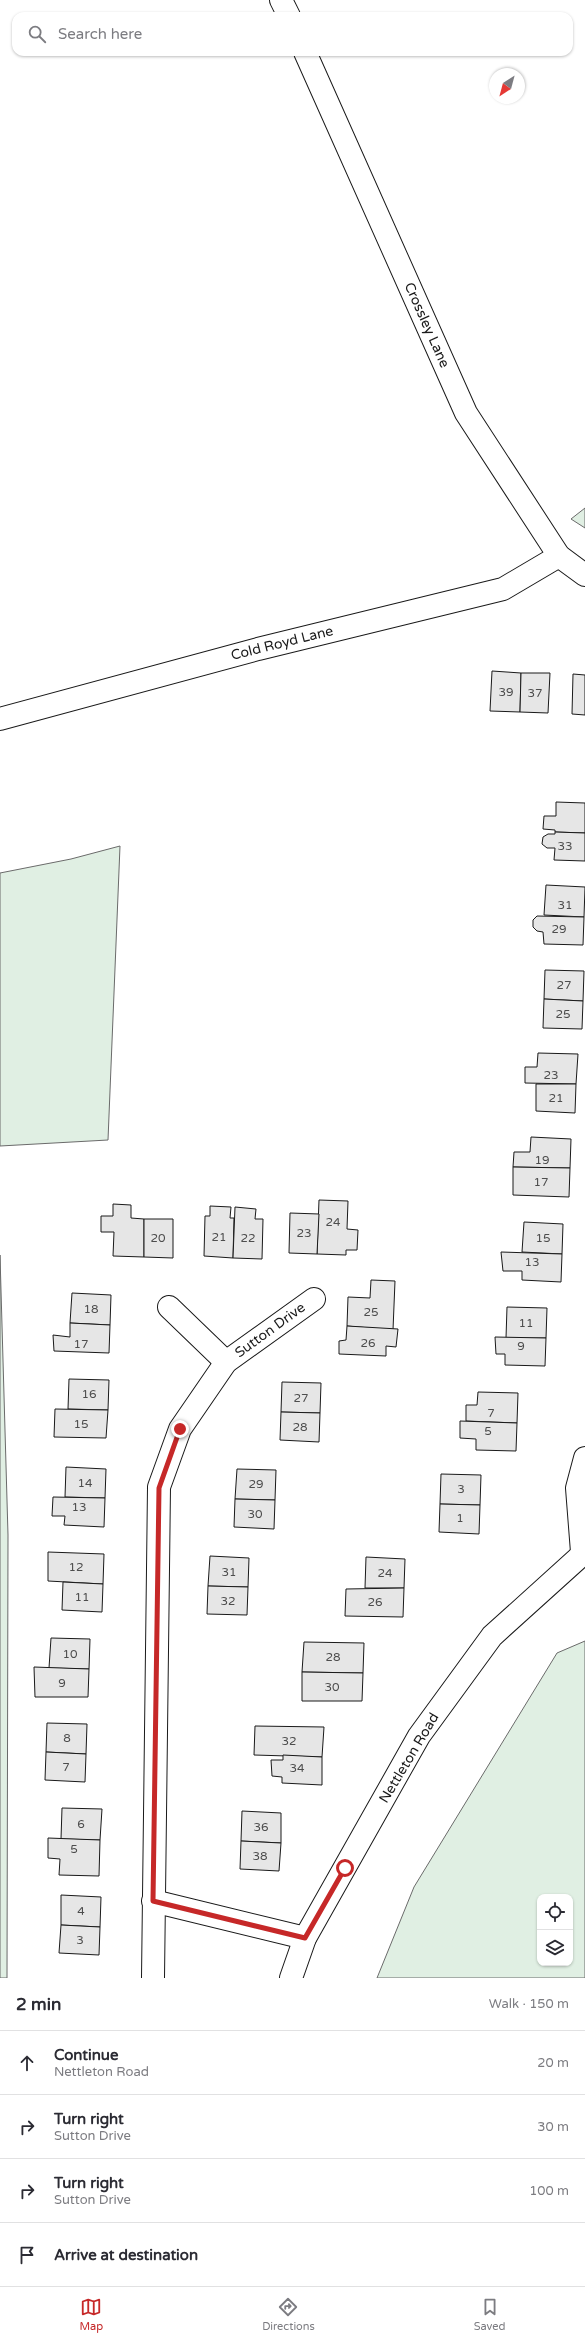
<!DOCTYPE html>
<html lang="en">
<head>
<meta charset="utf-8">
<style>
  :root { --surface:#fff; --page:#f2f2f3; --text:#2b2b33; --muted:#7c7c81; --line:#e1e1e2; --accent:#c62828 }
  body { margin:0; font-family:"Varela Round",sans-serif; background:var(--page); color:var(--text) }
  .controls { position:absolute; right:12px; bottom:12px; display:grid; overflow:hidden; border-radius:8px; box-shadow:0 1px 3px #0004 }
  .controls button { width:36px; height:36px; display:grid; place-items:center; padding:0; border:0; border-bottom:1px solid var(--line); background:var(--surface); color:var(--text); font:20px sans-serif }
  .compass { position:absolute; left:489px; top:68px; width:36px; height:36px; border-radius:50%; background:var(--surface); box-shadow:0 1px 3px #0004; rotate:216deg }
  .stop { position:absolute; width:12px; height:12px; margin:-9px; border:3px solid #c62828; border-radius:50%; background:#fff }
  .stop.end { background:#c62828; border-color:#fff; box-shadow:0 1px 4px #0008 }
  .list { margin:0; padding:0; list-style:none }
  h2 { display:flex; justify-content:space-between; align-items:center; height:52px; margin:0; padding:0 16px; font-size:17px }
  h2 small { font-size:13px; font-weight:400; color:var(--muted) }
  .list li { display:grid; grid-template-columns:26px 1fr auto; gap:12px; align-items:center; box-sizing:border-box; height:64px; padding:0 16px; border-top:1px solid var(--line) }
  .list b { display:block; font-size:15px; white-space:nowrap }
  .list p { margin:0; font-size:13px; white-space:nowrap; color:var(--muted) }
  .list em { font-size:13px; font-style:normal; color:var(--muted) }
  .icon { flex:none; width:22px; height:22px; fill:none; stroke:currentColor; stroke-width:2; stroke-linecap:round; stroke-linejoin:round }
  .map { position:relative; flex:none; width:585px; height:1978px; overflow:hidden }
  .search { position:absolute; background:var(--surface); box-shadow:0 1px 3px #0004; left:12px; right:12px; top:12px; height:44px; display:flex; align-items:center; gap:10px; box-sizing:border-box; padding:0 14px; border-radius:12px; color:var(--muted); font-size:15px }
  .sheet { height:308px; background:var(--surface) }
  nav { display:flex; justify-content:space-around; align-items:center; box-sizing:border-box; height:56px; border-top:1px solid var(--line); background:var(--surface); font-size:11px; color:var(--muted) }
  nav a { display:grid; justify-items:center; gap:2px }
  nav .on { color:var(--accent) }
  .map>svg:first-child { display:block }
  .green { fill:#e0efe3; stroke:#6a6a6a; fill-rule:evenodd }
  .building { fill:#e6e6e6; stroke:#1a1a1a }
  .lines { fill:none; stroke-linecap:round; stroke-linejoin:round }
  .minor-casing { stroke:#1a1a1a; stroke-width:24 }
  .minor { stroke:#fff; stroke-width:22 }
  .route { stroke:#c62828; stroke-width:5 }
  .labels { text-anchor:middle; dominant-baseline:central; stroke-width:3; stroke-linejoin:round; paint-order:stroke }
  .number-label { font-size:12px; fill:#4d4d4d }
  .street-label { font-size:14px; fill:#1a1a1a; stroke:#fff }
</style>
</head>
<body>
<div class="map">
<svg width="585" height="1978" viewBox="0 0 585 1978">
  <rect width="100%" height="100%" fill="#fff"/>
  <g class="green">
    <path d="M 585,508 L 585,528 L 571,519 Z"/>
    <path d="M 120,846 L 108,1140 L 0,1146 L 0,873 L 71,859 Z"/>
    <path d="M 0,1255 L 8,1535 L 7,1978 L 0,1978 Z"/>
    <path d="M 585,1641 L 585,1978 L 377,1978 L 414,1887 L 557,1653 ZM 540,1897 L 570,1897 L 570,1963 L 540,1963 Z"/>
  </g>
  <g class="building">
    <path d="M 492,671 L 521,673 L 520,712 L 490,711 Z"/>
    <path d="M 521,673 L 550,673 L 548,713 L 520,712 Z"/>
    <path d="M 573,674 L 585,675 L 585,715 L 572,714 Z"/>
    <path d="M 556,802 L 585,803 L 585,833 L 555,832 L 555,830 L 543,829 L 544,816 L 556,816 Z"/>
    <path d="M 555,832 L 585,833 L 585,861 L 554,860 L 555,848 L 547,848 L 542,844 L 543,837 L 548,834 L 555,834 Z"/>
    <path d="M 546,885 L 585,887 L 584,917 L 544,915 Z"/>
    <path d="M 537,916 L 584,917 L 583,945 L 544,944 L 543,932 L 537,931 L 533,927 L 533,920 Z"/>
    <path d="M 545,970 L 584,971 L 583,1001 L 544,999 Z"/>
    <path d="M 544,999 L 583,1001 L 582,1029 L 543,1028 Z"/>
    <path d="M 538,1053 L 578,1054 L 576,1084 L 525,1083 L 525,1067 L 537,1067 Z"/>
    <path d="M 536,1084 L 576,1084 L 575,1113 L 536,1111 Z"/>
    <path d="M 531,1137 L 571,1139 L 570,1168 L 513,1167 L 514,1152 L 530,1152 Z"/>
    <path d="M 513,1167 L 570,1168 L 569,1197 L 513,1195 Z"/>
    <path d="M 319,1200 L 348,1201 L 347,1229 L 358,1230 L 357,1250 L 346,1250 L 346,1255 L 317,1254 Z"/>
    <path d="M 113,1204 L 131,1205 L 131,1218 L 144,1219 L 144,1257 L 113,1256 L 114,1232 L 101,1232 L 101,1216 L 113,1216 Z"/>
    <path d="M 210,1206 L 231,1207 L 230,1218 L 234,1218 L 233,1258 L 204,1256 L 205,1216 L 210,1216 Z"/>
    <path d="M 235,1207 L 256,1209 L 255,1219 L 263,1219 L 262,1259 L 233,1258 Z"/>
    <path d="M 290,1213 L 319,1214 L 317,1254 L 289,1253 Z"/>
    <path d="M 144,1219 L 173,1219 L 173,1258 L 144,1257 Z"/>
    <path d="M 524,1222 L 563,1224 L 562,1254 L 522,1252 Z"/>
    <path d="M 501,1252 L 562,1254 L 561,1282 L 522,1280 L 522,1271 L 503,1271 Z"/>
    <path d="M 371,1280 L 395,1281 L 393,1330 L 347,1326 L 348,1297 L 370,1298 Z"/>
    <path d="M 72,1293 L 111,1295 L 110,1325 L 70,1323 Z"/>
    <path d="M 507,1307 L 547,1308 L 546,1338 L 506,1338 Z"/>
    <path d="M 70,1323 L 110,1325 L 109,1353 L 54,1351 L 53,1335 L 70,1337 Z"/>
    <path d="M 347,1326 L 398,1329 L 396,1347 L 386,1346 L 386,1356 L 339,1354 L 339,1341 L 346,1340 Z"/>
    <path d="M 495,1337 L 546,1338 L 545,1366 L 505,1365 L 505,1354 L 496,1354 Z"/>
    <path d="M 69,1379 L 109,1380 L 108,1410 L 68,1409 Z"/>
    <path d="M 282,1382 L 321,1383 L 320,1413 L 281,1412 Z"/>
    <path d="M 478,1392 L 518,1393 L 517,1423 L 466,1421 L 466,1405 L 477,1405 Z"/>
    <path d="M 55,1409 L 108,1410 L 106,1438 L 54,1437 Z"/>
    <path d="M 281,1412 L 320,1413 L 319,1442 L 280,1440 Z"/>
    <path d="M 460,1421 L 517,1423 L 516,1451 L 476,1450 L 476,1439 L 460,1438 Z"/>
    <path d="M 66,1467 L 106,1469 L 105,1498 L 65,1497 Z"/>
    <path d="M 237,1469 L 276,1470 L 275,1500 L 235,1499 Z"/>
    <path d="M 441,1474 L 481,1475 L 480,1505 L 440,1504 Z"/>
    <path d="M 53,1497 L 105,1498 L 104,1527 L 64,1525 L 65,1516 L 52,1516 Z"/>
    <path d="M 235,1499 L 275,1500 L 274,1529 L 234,1527 Z"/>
    <path d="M 440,1504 L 480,1505 L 479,1534 L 439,1532 Z"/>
    <path d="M 48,1552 L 104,1554 L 103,1584 L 48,1581 Z"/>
    <path d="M 210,1556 L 249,1558 L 248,1587 L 208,1586 Z"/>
    <path d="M 366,1557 L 405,1559 L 404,1588 L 365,1588 Z"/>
    <path d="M 63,1582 L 103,1584 L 102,1612 L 62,1610 Z"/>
    <path d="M 208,1586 L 248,1587 L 247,1615 L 207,1614 Z"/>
    <path d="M 404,1588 L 403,1617 L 345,1616 L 346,1589 Z"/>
    <path d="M 51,1638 L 90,1639 L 89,1669 L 49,1668 Z"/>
    <path d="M 304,1642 L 364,1643 L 363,1673 L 302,1672 Z"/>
    <path d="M 34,1667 L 89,1669 L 88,1697 L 35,1697 Z"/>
    <path d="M 302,1672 L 363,1673 L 362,1701 L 302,1701 Z"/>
    <path d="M 47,1723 L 87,1724 L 86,1754 L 46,1752 Z"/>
    <path d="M 255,1726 L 324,1727 L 322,1757 L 254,1755 Z"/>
    <path d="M 46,1752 L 86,1754 L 85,1782 L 45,1780 Z"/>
    <path d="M 283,1755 L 322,1757 L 322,1785 L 282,1783 L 282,1777 L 272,1776 L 271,1760 L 283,1760 Z"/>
    <path d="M 62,1808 L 102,1809 L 100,1840 L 61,1839 Z"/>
    <path d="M 242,1811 L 281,1813 L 281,1843 L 241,1841 Z"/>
    <path d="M 48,1838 L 100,1840 L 99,1876 L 59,1875 L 60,1859 L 48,1858 Z"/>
    <path d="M 241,1841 L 281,1843 L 279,1871 L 240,1869 Z"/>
    <path d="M 61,1895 L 101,1897 L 100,1927 L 61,1925 Z"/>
    <path d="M 61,1925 L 100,1927 L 99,1955 L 59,1953 Z"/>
  </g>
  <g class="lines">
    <defs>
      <g id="minor">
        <path d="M 281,0 L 289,16"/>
        <path d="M 305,52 L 466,413 L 559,556 L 585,575"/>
        <path d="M 0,719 L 258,649 L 503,589 L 559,556"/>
        <path d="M 169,1307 L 226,1362"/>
        <path d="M 582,1552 L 577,1488 L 585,1458"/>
        <path d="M 153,1901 L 305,1938"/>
        <path d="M 153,1978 L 159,1487 L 180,1429 L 226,1362 L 314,1299"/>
        <path d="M 291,1978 L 305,1938 L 419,1736 L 492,1636 L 585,1552"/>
      </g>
    </defs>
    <use href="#minor" class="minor-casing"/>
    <use href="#minor" class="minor"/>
  </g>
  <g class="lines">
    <path class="route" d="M 180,1429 L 159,1488 L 153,1901 L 305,1938 L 345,1868"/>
  </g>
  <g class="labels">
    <g class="number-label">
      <text x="506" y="692">39</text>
      <text x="535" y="693">37</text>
      <text x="565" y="846">33</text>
      <text x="565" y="905">31</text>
      <text x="559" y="929">29</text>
      <text x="564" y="985">27</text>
      <text x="563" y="1014">25</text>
      <text x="551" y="1075">23</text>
      <text x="556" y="1098">21</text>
      <text x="542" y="1160">19</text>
      <text x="541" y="1182">17</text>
      <text x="333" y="1222">24</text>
      <text x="304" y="1233">23</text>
      <text x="219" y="1237">21</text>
      <text x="158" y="1238">20</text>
      <text x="248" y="1238">22</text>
      <text x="543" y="1238">15</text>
      <text x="532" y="1262">13</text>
      <text x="91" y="1309">18</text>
      <text x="371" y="1312">25</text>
      <text x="526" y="1323">11</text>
      <text x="368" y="1343">26</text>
      <text x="81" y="1344">17</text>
      <text x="521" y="1346">9</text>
      <text x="89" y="1394">16</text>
      <text x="301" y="1398">27</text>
      <text x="491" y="1413">7</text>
      <text x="81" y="1424">15</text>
      <text x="300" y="1427">28</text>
      <text x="488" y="1431">5</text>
      <text x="85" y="1483">14</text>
      <text x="256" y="1484">29</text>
      <text x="461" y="1489">3</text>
      <text x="79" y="1507">13</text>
      <text x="255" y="1514">30</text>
      <text x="460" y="1518">1</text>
      <text x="76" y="1567">12</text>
      <text x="229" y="1572">31</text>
      <text x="385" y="1573">24</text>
      <text x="82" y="1597">11</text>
      <text x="228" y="1601">32</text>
      <text x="375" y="1602">26</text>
      <text x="70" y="1654">10</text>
      <text x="333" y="1657">28</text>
      <text x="62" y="1683">9</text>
      <text x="332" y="1687">30</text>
      <text x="67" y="1738">8</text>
      <text x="289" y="1741">32</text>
      <text x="66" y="1767">7</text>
      <text x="297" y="1768">34</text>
      <text x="81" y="1824">6</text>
      <text x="261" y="1827">36</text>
      <text x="74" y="1849">5</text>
      <text x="260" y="1856">38</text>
      <text x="81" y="1911">4</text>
      <text x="80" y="1940">3</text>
    </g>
    <g class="street-label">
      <text transform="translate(427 325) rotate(66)">Crossley Lane</text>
      <text transform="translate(282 643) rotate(-14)">Cold Royd Lane</text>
      <text transform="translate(270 1330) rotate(-36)">Sutton Drive</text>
      <text transform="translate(409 1758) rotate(-59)">Nettleton Road</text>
    </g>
  </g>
</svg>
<div class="controls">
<button><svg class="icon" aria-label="locate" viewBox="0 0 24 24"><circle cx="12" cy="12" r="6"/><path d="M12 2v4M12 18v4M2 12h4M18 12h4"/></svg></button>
<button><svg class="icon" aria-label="layers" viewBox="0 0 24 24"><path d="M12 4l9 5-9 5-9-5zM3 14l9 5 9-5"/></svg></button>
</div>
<svg class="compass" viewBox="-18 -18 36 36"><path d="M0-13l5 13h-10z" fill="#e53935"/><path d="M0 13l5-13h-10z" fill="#7c7c81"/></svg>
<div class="stop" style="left:345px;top:1868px"></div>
<div class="stop end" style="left:180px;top:1429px"></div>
<div class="search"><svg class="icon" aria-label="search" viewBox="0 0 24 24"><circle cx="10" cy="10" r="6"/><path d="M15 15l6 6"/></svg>Search here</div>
</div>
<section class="sheet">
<h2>2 min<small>Walk · 150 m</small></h2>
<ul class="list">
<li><svg class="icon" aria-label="ahead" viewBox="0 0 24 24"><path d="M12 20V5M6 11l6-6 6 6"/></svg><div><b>Continue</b><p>Nettleton Road</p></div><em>20 m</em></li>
<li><svg class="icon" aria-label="right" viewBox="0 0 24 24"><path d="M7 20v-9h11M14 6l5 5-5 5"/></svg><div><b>Turn right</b><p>Sutton Drive</p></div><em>30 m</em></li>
<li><svg class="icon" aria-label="right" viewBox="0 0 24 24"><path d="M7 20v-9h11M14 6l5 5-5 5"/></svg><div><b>Turn right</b><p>Sutton Drive</p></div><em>100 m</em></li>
<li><svg class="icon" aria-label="arrive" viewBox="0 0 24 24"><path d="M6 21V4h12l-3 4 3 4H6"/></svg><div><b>Arrive at destination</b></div></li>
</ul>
</section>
<nav>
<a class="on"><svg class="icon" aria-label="map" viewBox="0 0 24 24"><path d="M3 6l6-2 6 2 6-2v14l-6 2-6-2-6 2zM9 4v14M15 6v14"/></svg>Map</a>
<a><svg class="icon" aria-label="directions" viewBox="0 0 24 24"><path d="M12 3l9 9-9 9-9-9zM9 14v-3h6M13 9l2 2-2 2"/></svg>Directions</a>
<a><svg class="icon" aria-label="saved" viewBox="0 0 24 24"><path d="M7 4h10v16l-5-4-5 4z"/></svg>Saved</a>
</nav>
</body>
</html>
